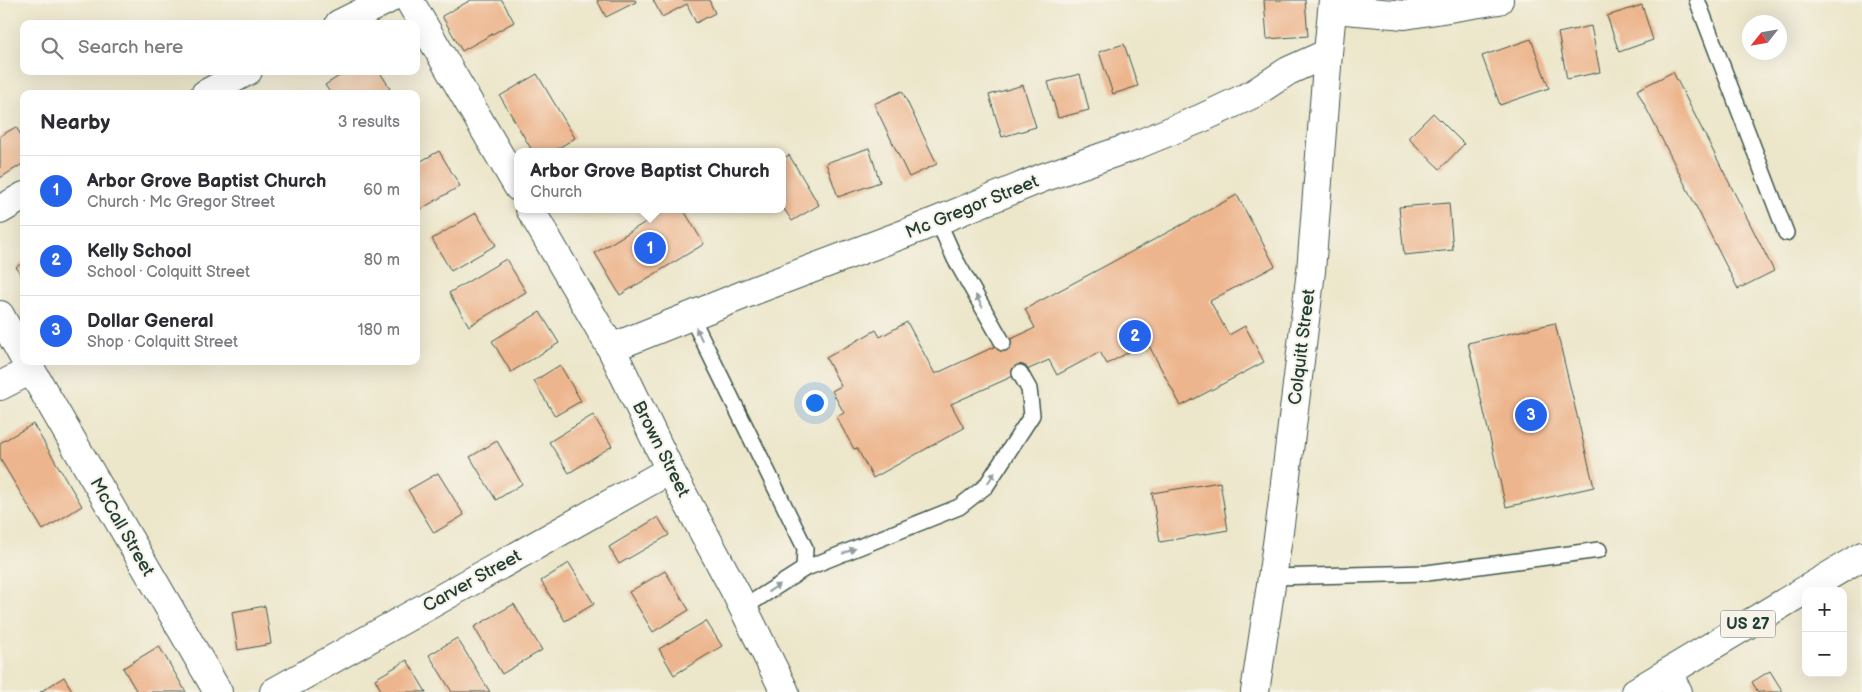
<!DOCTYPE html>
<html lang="en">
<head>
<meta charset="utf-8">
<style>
  :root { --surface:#fff; --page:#f2f2f3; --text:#2b2b33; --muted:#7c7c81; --line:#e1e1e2; --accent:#2563eb }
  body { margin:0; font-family:"Balsamiq Sans",sans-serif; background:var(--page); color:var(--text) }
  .controls { position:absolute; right:15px; bottom:15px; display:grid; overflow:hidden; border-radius:10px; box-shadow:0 5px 20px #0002 }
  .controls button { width:45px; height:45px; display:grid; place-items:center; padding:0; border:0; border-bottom:1px solid var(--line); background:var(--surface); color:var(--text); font:25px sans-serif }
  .compass { position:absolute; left:1742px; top:15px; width:45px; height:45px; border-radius:50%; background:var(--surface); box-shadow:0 5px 20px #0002; rotate:239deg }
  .you { position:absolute; left:814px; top:402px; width:18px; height:18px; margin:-12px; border:4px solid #fff; border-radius:50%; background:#1a73e8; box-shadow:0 0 0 8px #1a73e833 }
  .badge { display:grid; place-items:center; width:32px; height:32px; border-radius:50%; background:var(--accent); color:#fff; font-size:16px; font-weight:700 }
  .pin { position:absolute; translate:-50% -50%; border:2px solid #fff; box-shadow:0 1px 5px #0006 }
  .popup { position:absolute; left:514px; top:148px; width:272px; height:65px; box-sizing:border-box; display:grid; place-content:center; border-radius:10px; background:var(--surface); filter:drop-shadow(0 1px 4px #0005); font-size:16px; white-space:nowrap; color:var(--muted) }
  .popup b { font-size:19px; color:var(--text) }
  .popup::after { content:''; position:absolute; left:50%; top:100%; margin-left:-10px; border:10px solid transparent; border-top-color:var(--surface) }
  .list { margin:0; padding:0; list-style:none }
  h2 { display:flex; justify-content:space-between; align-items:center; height:65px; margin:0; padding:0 20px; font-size:21px }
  h2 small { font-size:16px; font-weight:400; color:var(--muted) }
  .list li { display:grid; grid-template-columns:32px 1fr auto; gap:15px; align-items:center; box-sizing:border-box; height:70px; padding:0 20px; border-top:1px solid var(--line) }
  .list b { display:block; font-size:19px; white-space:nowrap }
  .list p { margin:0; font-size:16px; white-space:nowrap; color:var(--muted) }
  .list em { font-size:16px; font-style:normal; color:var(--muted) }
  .icon { flex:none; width:28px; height:28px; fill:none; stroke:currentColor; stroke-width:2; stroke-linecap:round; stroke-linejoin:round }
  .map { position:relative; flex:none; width:1862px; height:692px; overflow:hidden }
  .search { position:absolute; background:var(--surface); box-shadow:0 5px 20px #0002; left:20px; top:20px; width:400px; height:55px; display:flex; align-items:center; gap:12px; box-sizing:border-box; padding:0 18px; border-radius:10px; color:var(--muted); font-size:19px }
  .panel { position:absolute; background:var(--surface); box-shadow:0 5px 20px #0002; left:20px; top:90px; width:400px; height:275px; border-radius:10px }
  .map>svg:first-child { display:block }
  .building { fill:#edb58d }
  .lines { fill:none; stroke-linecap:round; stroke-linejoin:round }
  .service-casing { stroke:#3e564a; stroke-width:18 }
  .minor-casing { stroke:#3e564a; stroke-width:30 }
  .tertiary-casing { stroke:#3e564a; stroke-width:30 }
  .trunk-casing { stroke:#3e564a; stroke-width:30 }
  .service { stroke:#fff; stroke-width:15 }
  .minor { stroke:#fff; stroke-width:28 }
  .tertiary { stroke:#fff; stroke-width:28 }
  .trunk { stroke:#fff; stroke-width:28 }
  .oneway { fill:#8f9e9a }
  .labels { text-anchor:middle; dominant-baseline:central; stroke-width:4; stroke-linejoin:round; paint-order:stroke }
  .shield { fill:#f7f3e8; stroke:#60746a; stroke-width:1 }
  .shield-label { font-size:16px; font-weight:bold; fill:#1f3d34 }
  .street-label { font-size:18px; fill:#1f3d34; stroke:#f7f3e8 }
</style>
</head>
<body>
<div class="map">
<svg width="1862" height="692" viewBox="0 0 1862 692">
  <rect width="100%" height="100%" fill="#f7f3e8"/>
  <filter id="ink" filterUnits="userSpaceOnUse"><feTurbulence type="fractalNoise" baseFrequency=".02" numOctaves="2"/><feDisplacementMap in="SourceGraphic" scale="10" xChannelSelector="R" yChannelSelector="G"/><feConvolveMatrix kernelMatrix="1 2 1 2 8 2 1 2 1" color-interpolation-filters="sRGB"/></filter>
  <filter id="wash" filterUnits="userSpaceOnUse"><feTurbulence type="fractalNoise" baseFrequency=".0096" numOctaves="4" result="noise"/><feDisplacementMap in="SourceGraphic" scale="20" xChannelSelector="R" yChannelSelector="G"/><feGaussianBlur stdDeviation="1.12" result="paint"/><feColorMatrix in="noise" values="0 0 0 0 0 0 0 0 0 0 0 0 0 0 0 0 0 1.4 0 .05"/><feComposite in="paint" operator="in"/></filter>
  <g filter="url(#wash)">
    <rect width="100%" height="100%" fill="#ece6ca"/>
    <g id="blocks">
      <g class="building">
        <path d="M 471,0 L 502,0 L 514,22 L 462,51 L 442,16 Z"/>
        <path d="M 597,0 L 635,0 L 636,2 L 606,17 Z"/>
        <path d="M 653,0 L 709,0 L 715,13 L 696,23 L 687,4 L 662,17 Z"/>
        <path d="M 1264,0 L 1305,0 L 1308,36 L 1267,39 Z"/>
        <path d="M 1642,5 L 1653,40 L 1619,52 L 1607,16 Z"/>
        <path d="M 1591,26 L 1600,72 L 1567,79 L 1558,33 Z"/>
        <path d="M 1531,39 L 1549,88 L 1500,105 L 1482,56 Z"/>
        <path d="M 1124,44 L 1138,86 L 1113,94 L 1099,52 Z"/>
        <path d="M 347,71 L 379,71 L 390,88 L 380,94 L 331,94 L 325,85 Z"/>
        <path d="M 1673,72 L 1774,271 L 1738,289 L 1637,90 Z"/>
        <path d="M 537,74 L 575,138 L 552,152 L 533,152 L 500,96 Z"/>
        <path d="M 1080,74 L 1089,110 L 1058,118 L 1048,82 Z"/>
        <path d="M 1023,85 L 1036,127 L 1002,137 L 989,95 Z"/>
        <path d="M 902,91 L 937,164 L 909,177 L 874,104 Z"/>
        <path d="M 1433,113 L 1464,144 L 1440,169 L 1408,138 Z"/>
        <path d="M 16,127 L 24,140 L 24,163 L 0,178 L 0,136 Z"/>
        <path d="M 869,148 L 880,182 L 838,197 L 826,163 Z"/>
        <path d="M 439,151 L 460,186 L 416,212 L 416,164 Z"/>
        <path d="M 789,155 L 819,205 L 792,221 L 782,206 L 782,159 Z"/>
        <path d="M 1237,195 L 1275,266 L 1210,301 L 1229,335 L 1245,326 L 1264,362 L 1181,406 L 1147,342 L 1107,364 L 1100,352 L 1057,375 L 1049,360 L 951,404 L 964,428 L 873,478 L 857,448 L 854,449 L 836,417 L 844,413 L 832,391 L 841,386 L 826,358 L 876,330 L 880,337 L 907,322 L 935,374 L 1035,328 L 1025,309 Z"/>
        <path d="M 1449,203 L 1453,250 L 1404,255 L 1399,207 Z"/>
        <path d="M 667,209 L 683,209 L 704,244 L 620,295 L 595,253 Z"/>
        <path d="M 476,213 L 496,245 L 451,271 L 432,239 Z"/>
        <path d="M 506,259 L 526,292 L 469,326 L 449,293 Z"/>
        <path d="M 24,262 L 24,280 L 16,267 Z"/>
        <path d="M 540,312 L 559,343 L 511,372 L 492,341 Z"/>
        <path d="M 1555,323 L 1594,487 L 1506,507 L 1468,343 Z"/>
        <path d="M 560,365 L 581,401 L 555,416 L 534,381 Z"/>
        <path d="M 593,415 L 612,446 L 569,473 L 549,442 Z"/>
        <path d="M 33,424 L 82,506 L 43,530 L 0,459 L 0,443 Z"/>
        <path d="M 497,441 L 522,484 L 496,500 L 470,457 Z"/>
        <path d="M 438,473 L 464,515 L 434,533 L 408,490 Z"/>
        <path d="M 1220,482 L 1228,530 L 1160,542 L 1152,493 Z"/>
        <path d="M 658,517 L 669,535 L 619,564 L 609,547 Z"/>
        <path d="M 569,563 L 594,604 L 565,621 L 541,581 Z"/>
        <path d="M 665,571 L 689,610 L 653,632 L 629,592 Z"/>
        <path d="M 514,604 L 542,650 L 502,674 L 474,627 Z"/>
        <path d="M 265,606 L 271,644 L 238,650 L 232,612 Z"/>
        <path d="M 706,621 L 722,646 L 674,675 L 659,649 Z"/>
        <path d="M 457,638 L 490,692 L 452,692 L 429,655 Z"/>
        <path d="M 159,646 L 186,692 L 137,692 L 123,668 Z"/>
        <path d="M 407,660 L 426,692 L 382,692 L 375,679 Z"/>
        <path d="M 1770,671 L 1783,692 L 1758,692 L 1752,682 Z"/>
        <path d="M 64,677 L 73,692 L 40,692 Z"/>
      </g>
    </g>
  </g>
  <g filter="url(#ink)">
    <use href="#blocks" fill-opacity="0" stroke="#3e564a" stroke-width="1"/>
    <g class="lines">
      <defs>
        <g id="service">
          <path d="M 1697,0 L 1786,233"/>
          <path d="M 938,221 L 955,259 L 1003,343"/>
          <path d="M 691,316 L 805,548 L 804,569"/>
          <path d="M 1272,577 L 1427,573 L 1599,550"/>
          <path d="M 743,608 L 804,569 L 959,507 L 986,486 L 1032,415 L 1029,389 L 1020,373"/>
        </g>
        <g id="minor">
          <path d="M 409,0 L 518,187"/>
          <path d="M 1333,9 L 1405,15 L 1499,0"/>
          <path d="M 339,24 L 387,0"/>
          <path d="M 205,94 L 248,71"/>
          <path d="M 530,209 L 611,348 L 670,470 L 736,593 L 785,692"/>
          <path d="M 0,210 L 24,196"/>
          <path d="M 0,315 L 24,358"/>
          <path d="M 611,348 L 758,289 L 917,229 L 1042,178 L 1134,146 L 1202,118 L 1253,94 L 1288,71 L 1328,53"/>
          <path d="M 26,361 L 218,692"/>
          <path d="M 0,386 L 31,370"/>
          <path d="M 1667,673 L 1678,692"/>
          <path d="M 274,692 L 670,470"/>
        </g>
        <path id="tertiary" d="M 1255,692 L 1280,524 L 1311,271 L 1328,53 L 1333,0"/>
        <path id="trunk" d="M 1635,692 L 1862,556"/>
      </defs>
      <use href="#service" class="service-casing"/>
      <use href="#minor" class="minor-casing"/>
      <use href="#tertiary" class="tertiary-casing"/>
      <use href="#trunk" class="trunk-casing"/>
      <use href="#service" class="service"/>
      <use href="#minor" class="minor"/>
      <use href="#tertiary" class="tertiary"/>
      <use href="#trunk" class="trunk"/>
    </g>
    <defs><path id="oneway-solid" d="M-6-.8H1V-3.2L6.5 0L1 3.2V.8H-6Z" transform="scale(1.25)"/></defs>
    <g class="oneway">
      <use href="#oneway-solid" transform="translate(979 301) rotate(-119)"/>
      <use href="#oneway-solid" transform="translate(699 334) rotate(-115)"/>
      <use href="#oneway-solid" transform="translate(991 478) rotate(-58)"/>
      <use href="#oneway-solid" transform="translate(849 551) rotate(-22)"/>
      <use href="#oneway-solid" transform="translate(774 588) rotate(-33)"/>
    </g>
  </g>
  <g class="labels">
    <rect class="shield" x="1720.5" y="610.5" width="55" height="27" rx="4"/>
    <g class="shield-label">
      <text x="1748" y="624">US 27</text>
    </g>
    <g class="street-label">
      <text transform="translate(972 207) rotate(-22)">Mc Gregor Street</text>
      <text transform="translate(1302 347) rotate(-83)">Colquitt Street</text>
      <text transform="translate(661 449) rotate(63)">Brown Street</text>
      <text transform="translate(122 527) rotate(60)">McCall Street</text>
      <text transform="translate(472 581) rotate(-29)">Carver Street</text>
    </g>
  </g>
</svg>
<div class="controls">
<button>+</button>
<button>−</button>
</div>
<svg class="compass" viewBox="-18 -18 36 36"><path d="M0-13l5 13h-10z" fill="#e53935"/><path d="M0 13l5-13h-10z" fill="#7c7c81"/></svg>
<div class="you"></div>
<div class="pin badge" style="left:650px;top:248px">1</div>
<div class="popup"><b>Arbor Grove Baptist Church</b>Church</div>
<div class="pin badge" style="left:1135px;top:336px">2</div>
<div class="pin badge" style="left:1531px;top:415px">3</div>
<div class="search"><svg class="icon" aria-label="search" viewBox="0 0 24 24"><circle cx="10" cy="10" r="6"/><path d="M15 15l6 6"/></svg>Search here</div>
<section class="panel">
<h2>Nearby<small>3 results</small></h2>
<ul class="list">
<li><span class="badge">1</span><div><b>Arbor Grove Baptist Church</b><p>Church · Mc Gregor Street</p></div><em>60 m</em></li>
<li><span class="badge">2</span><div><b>Kelly School</b><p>School · Colquitt Street</p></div><em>80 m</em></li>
<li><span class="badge">3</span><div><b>Dollar General</b><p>Shop · Colquitt Street</p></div><em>180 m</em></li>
</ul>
</section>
</div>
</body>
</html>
